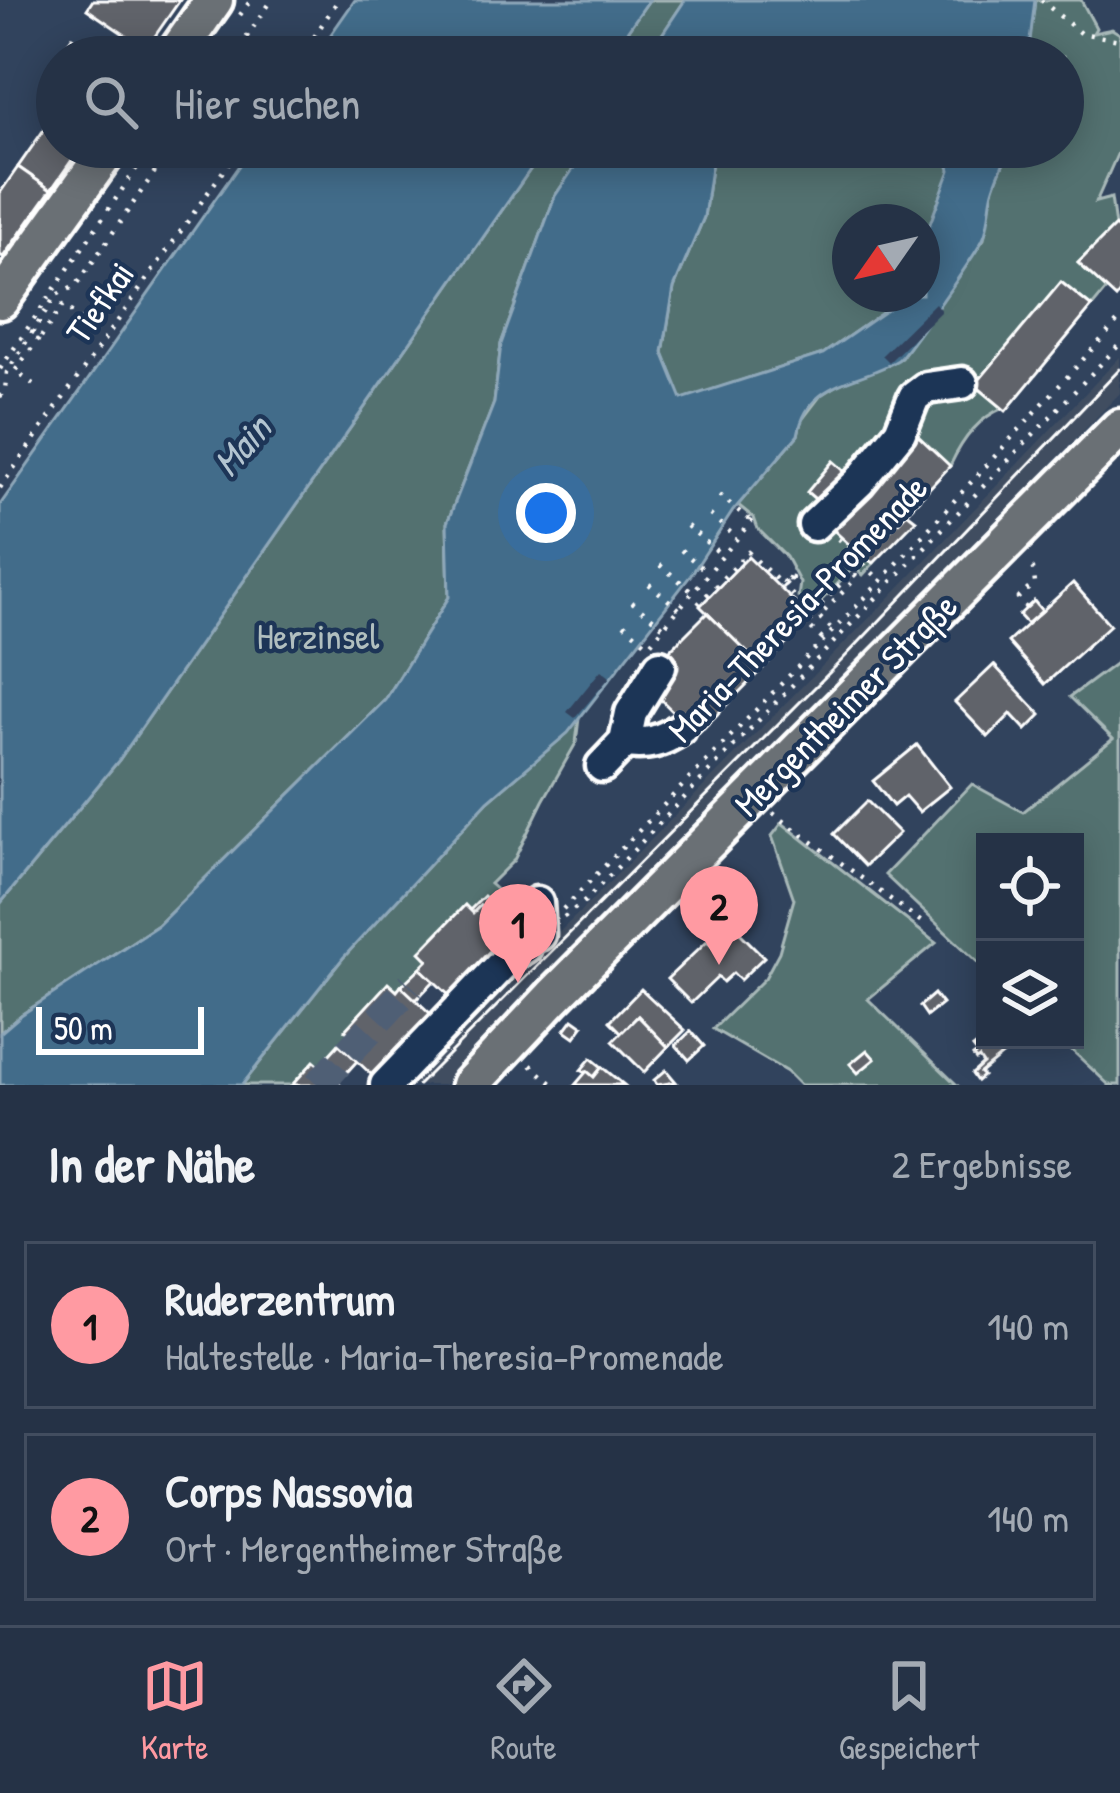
<!DOCTYPE html>
<html lang="de">
<head>
<meta charset="utf-8">
<style>
  :root { --surface:#253246; --page:#2d3a4d; --text:#f1f3f6; --muted:#a3aab3; --line:#424d5f; --accent:#ff9aa2 }
  body { margin:0; font-family:"Patrick Hand",sans-serif; background:var(--page); color:var(--text) }
  .controls { position:absolute; right:36px; bottom:36px; display:grid; overflow:hidden; border-radius:0px; box-shadow:0 6px 30px #0003 }
  .controls button { width:108px; height:108px; display:grid; place-items:center; padding:0; border:0; border-bottom:3px solid var(--line); background:var(--surface); color:var(--text); font:60px sans-serif }
  .compass { position:absolute; left:832px; top:204px; width:108px; height:108px; border-radius:50%; background:var(--surface); box-shadow:0 6px 30px #0003; rotate:236deg }
  .scale { position:absolute; left:36px; bottom:30px; width:168px; box-sizing:border-box; padding-left:12px; border:6px solid #fff; border-top:0; font-size:33px; line-height:42px; white-space:nowrap; color:#fff; -webkit-text-stroke:9px #1d3557; paint-order:stroke }
  .you { position:absolute; left:546px; top:513px; width:42px; height:42px; margin:-30px; border:9px solid #fff; border-radius:50%; background:#1a73e8; box-shadow:0 0 0 18px #1a73e833 }
  .badge { display:grid; place-items:center; width:78px; height:78px; border-radius:50%; background:var(--accent); color:#111; font-size:39px; font-weight:700 }
  .pin { position:absolute; translate:-50% -99px; filter:drop-shadow(0 3px 6px #0008) }
  .pin::after { content:''; position:absolute; top:63px; width:42px; height:36px; background:inherit; clip-path:polygon(0 0,100% 0,50% 100%) }
  .list { margin:0; padding:0; list-style:none }
  h2 { display:flex; justify-content:space-between; align-items:center; height:156px; margin:0; padding:0 48px; font-size:51px }
  h2 small { font-size:39px; font-weight:400; color:var(--muted) }
  .list li { display:grid; grid-template-columns:78px 1fr auto; gap:36px; align-items:center; box-sizing:border-box; height:168px; margin:0 24px 24px; padding:0 24px; border:3px solid var(--line); border-radius:0px }
  .list b { display:block; font-size:45px; white-space:nowrap }
  .list p { margin:0; font-size:39px; white-space:nowrap; color:var(--muted) }
  .list em { font-size:39px; font-style:normal; color:var(--muted) }
  .icon { flex:none; width:66px; height:66px; fill:none; stroke:currentColor; stroke-width:2; stroke-linecap:round; stroke-linejoin:round }
  .map { position:relative; flex:none; width:1120px; height:1085px; overflow:hidden }
  .search { position:absolute; background:var(--surface); box-shadow:0 6px 30px #0003; left:36px; right:36px; top:36px; height:132px; display:flex; align-items:center; gap:30px; box-sizing:border-box; padding:0 42px; border-radius:66px; color:var(--muted); font-size:45px }
  .sheet { height:540px; background:var(--surface) }
  nav { display:flex; justify-content:space-around; align-items:center; box-sizing:border-box; height:168px; border-top:3px solid var(--line); background:var(--surface); font-size:33px; color:var(--muted) }
  nav a { display:grid; justify-items:center; gap:6px }
  nav .on { color:var(--accent) }
  .map>svg:first-child { display:block }
  .built { fill:#3f4d61 }
  .green { fill:#527170; stroke:#a8b8b8; stroke-width:3 }
  .water { fill:#426c8a; stroke:#8ea7b9; stroke-width:3 }
  .pier { fill:#31435d }
  .building { fill:#61636b; stroke:#fff; stroke-width:3 }
  .lines { fill:none; stroke-linecap:round; stroke-linejoin:round }
  .minor-tunnel { stroke:#505f75; stroke-width:30; stroke-dasharray:30 15; stroke-linecap:butt }
  .minor-casing { stroke:#fff; stroke-width:39 }
  .major-casing { stroke:#fff; stroke-width:45 }
  .path { stroke:#fff; stroke-width:4.5; stroke-dasharray:3 9; stroke-linecap:butt }
  .minor { stroke:#1d3557; stroke-width:30 }
  .major { stroke:#6b6f75; stroke-width:36 }
  .tram { stroke:#fff; stroke-width:3 }
  .labels { text-anchor:middle; dominant-baseline:central; stroke-width:9; stroke-linejoin:round; paint-order:stroke }
  .street-label { font-size:36px; fill:#fff; stroke:#1d3557 }
  .park-label { font-size:36px; fill:#b1bfbf; stroke:#1d3557 }
  .water-label { font-size:39px; font-style:italic; fill:#b3c4d0; stroke:#1d3557 }
</style>
</head>
<body>
<div class="map">
<svg width="1120" height="1085" viewBox="0 0 1120 1085">
  <rect width="100%" height="100%" fill="#31435d"/>
  <filter id="ink" filterUnits="userSpaceOnUse"><feTurbulence type="fractalNoise" baseFrequency=".00833" numOctaves="2"/><feDisplacementMap in="SourceGraphic" scale="24" xChannelSelector="R" yChannelSelector="G"/><feConvolveMatrix kernelMatrix="1 2 1 2 8 2 1 2 1" color-interpolation-filters="sRGB"/></filter>
  <g filter="url(#ink)">
    <path class="built" d="M 1120,357 L 1120,393 L 588,945 L 444,1085 L 397,1085 L 513,967 L 541,950 L 589,903 L 891,596 Z"/>
    <g class="green">
      <path d="M 649,0 L 685,0 L 647,57 L 609,57 Z"/>
      <path d="M 1035,0 L 1081,0 L 1096,28 L 1093,33 L 1112,29 L 1120,34 L 1120,106 L 1118,110 L 1120,113 L 1120,148 L 1096,202 L 1111,198 L 1115,226 L 1078,263 L 1107,289 L 1092,307 L 1061,282 L 976,386 L 1003,408 C 978,418 961,442 950,466 L 913,432 L 827,524 L 864,558 L 874,563 L 863,575 L 854,567 L 812,610 L 798,597 L 800,583 L 786,557 L 758,529 L 754,518 L 738,505 L 798,435 L 801,421 L 821,395 L 837,385 L 901,358 L 984,239 L 993,188 L 1006,157 L 1017,157 L 1010,147 L 1063,147 L 1063,57 L 1027,57 Z"/>
      <path d="M 546,147 L 588,147 L 555,196 L 501,344 L 494,403 L 447,523 L 449,597 L 385,700 L 158,925 L 21,1015 L 0,1033 L 0,904 L 119,760 Z"/>
      <path d="M 714,147 L 944,147 L 951,170 L 922,245 L 922,222 L 850,222 L 850,294 L 903,294 L 901,300 L 823,354 L 681,400 L 663,353 L 674,288 L 704,217 Z"/>
      <path d="M 1120,660 L 1120,1085 L 1109,1085 L 1061,1040 L 1075,1040 L 1075,842 L 985,842 L 985,969 L 885,875 L 972,784 L 1023,812 L 1113,739 L 1070,697 Z"/>
      <path d="M 579,718 L 576,743 L 543,801 L 514,860 L 490,884 L 525,915 L 525,919 L 506,902 L 498,909 L 473,913 L 464,906 L 420,951 L 428,960 L 397,991 L 388,984 L 346,1029 L 349,1033 L 319,1066 L 314,1062 L 292,1085 L 242,1085 L 343,958 L 488,801 L 567,733 Z"/>
      <path d="M 782,823 L 936,943 L 868,999 L 957,1085 L 800,1085 L 787,1072 L 713,1029 L 765,978 L 779,952 L 794,899 L 772,836 Z"/>
    </g>
    <g class="water">
      <path d="M 355,0 L 649,0 L 609,57 L 315,57 Z"/>
      <path d="M 685,0 L 1035,0 L 1028,57 L 875,57 L 852,44 L 796,57 L 647,57 Z"/>
      <path d="M 252,147 L 546,147 L 119,760 L 0,904 L 0,505 Z"/>
      <path d="M 588,147 L 714,147 L 704,217 L 674,288 L 663,352 L 682,399 L 823,354 L 901,300 L 903,294 L 922,294 L 922,245 L 950,170 L 944,147 L 1009,147 C 1005,162 997,176 993,191 C 989,206 990,223 984,237 C 980,249 905,355 898,360 C 859,384 808,379 798,435 L 733,511 L 691,575 L 568,733 L 488,801 L 343,958 L 242,1085 L 0,1085 L 0,1033 L 21,1015 L 158,925 L 385,700 L 449,597 L 447,523 L 494,403 L 501,344 L 555,196 Z"/>
    </g>
    <g class="pier">
      <path d="M 935,303 L 941,311 L 889,362 L 882,355 Z"/>
      <path d="M 601,670 L 610,677 L 575,718 L 567,712 Z"/>
    </g>
    <g class="building">
      <path d="M 93,0 L 180,0 L 146,49 L 87,9 Z"/>
      <path d="M 72,37 L 101,57 L 58,57 Z"/>
      <path d="M 57,111 L 57,147 L 81,147 L 51,190 L 18,167 Z"/>
      <path d="M 18,167 L 51,190 L 3,257 L 0,255 L 0,193 Z"/>
      <path d="M 1115,226 L 1120,231 L 1120,293 L 1116,298 L 1078,263 Z"/>
      <path d="M 1061,282 L 1092,307 L 1006,411 L 975,385 Z"/>
      <path d="M 913,431 L 950,466 L 864,558 L 827,524 Z"/>
      <path d="M 833,461 L 848,474 L 822,505 L 807,492 Z"/>
      <path d="M 907,513 L 916,520 L 874,563 L 864,558 Z"/>
      <path d="M 748,557 L 811,618 L 763,668 L 700,606 Z"/>
      <path d="M 1073,583 L 1110,625 L 1045,684 L 1008,642 Z"/>
      <path d="M 1034,601 L 1042,611 L 1027,624 L 1019,615 Z"/>
      <path d="M 707,613 L 763,668 L 697,735 L 651,690 L 661,659 Z"/>
      <path d="M 994,665 L 1041,715 L 1026,730 L 1011,714 L 988,737 L 955,702 Z"/>
      <path d="M 917,745 L 950,787 L 919,812 L 905,796 L 893,806 L 873,781 Z"/>
      <path d="M 867,801 L 899,833 L 865,866 L 834,834 Z"/>
      <path d="M 484,896 L 498,909 L 506,901 L 525,919 L 512,936 L 480,906 L 473,913 L 470,910 Z"/>
      <path d="M 465,905 L 473,913 L 480,906 L 512,936 L 452,998 L 420,968 L 428,960 L 420,952 Z"/>
      <path d="M 734,927 L 764,957 L 740,980 L 733,973 L 723,982 L 718,977 L 691,1003 L 667,979 L 707,941 L 714,947 Z"/>
      <path d="M 420,968 L 434,981 L 416,1000 L 401,986 Z"/>
      <path d="M 388,983 L 397,991 L 401,986 L 432,1015 L 374,1077 L 339,1044 L 349,1033 L 345,1030 Z"/>
      <path d="M 641,989 L 685,1030 L 668,1047 L 638,1016 L 622,1033 L 610,1021 Z"/>
      <path d="M 934,994 L 942,1004 L 927,1016 L 920,1006 Z"/>
      <path d="M 638,1016 L 668,1047 L 644,1072 L 613,1041 Z"/>
      <path d="M 573,1019 L 583,1026 L 575,1037 L 565,1030 Z"/>
      <path d="M 691,1031 L 704,1046 L 689,1060 L 676,1045 Z"/>
      <path d="M 985,1039 L 993,1042 L 1011,1040 L 1015,1045 L 980,1073 L 983,1076 L 977,1081 L 972,1074 L 983,1064 L 979,1058 L 976,1060 L 973,1056 L 977,1053 L 973,1048 Z"/>
      <path d="M 339,1044 L 357,1061 L 337,1083 L 319,1066 Z"/>
      <path d="M 867,1050 L 875,1059 L 858,1073 L 850,1064 Z"/>
      <path d="M 591,1058 L 602,1067 L 594,1077 L 581,1070 Z"/>
      <path d="M 314,1061 L 323,1069 L 340,1085 L 292,1085 Z"/>
      <path d="M 602,1067 L 624,1085 L 575,1085 L 587,1071 L 594,1077 Z"/>
      <path d="M 666,1070 L 676,1082 L 657,1085 L 654,1080 Z"/>
    </g>
    <g class="lines">
      <path class="minor-tunnel" d="M 318,1085 L 411,985"/>
      <defs>
        <g id="minor">
          <path d="M 814,525 L 859,482 L 900,432 L 914,397 L 926,388 L 962,383"/>
          <path d="M 625,742 C 647,745 661,742 680,729"/>
          <path d="M 602,766 L 625,742 L 631,713 L 660,666"/>
          <path d="M 537,903 L 539,934"/>
          <path d="M 386,1085 L 511,955 L 525,947"/>
        </g>
        <g id="major">
          <path d="M 174,57 L 214,0"/>
          <path d="M 0,300 L 110,147"/>
          <path d="M 470,1085 L 553,997 L 1120,428"/>
        </g>
      </defs>
      <use href="#minor" class="minor-casing"/>
      <use href="#major" class="major-casing"/>
      <g class="path">
        <path d="M 1041,0 L 1080,33 L 1120,40"/>
        <path d="M 240,15 L 251,0"/>
        <path d="M 1008,42 L 1029,44"/>
        <path d="M 233,57 L 272,0"/>
        <path d="M 301,57 L 338,0"/>
        <path d="M 32,331 L 40,337 L 15,371 L 40,389"/>
        <path d="M 41,337 L 63,305 L 85,323"/>
        <path d="M 0,369 L 151,147"/>
        <path d="M 0,397 L 5,390 L 7,372 L 56,295 L 76,286 L 172,147"/>
        <path d="M 0,488 L 240,147"/>
        <path d="M 719,495 L 751,521"/>
        <path d="M 710,515 L 737,538"/>
        <path d="M 687,526 L 723,556"/>
        <path d="M 838,539 L 881,581"/>
        <path d="M 681,550 L 708,573"/>
        <path d="M 660,565 L 693,592"/>
        <path d="M 783,583 L 785,577 L 792,578 L 790,585 L 788,586 L 785,583 L 785,579 L 789,578 L 790,579 L 790,582 L 788,583 L 786,583 L 788,579 L 790,580 L 785,585"/>
        <path d="M 649,584 L 679,609"/>
        <path d="M 632,602 L 664,627"/>
        <path d="M 698,604 L 748,552 L 812,614"/>
        <path d="M 1026,608 L 1018,598 L 1035,583 L 1033,569 L 1027,563"/>
        <path d="M 624,624 L 649,645 L 754,518"/>
        <path d="M 822,639 L 807,624 L 814,617 L 812,614 L 852,572 L 857,577 L 819,617 L 833,630"/>
        <path d="M 773,813 L 923,923"/>
        <path d="M 563,909 L 881,581 L 1120,319"/>
        <path d="M 564,917 L 585,901 L 1120,344"/>
        <path d="M 531,1065 L 554,1085"/>
      </g>
      <use href="#minor" class="minor"/>
      <use href="#major" class="major"/>
      <path class="tram" d="M 418,1085 L 842,660 L 1120,369"/>
    </g>
  </g>
  <g class="labels">
    <g class="street-label">
      <text transform="translate(99 302) rotate(-55)">Tiefkai</text>
      <text transform="translate(797 608) rotate(-46)">Maria-Theresia-Promenade</text>
      <text transform="translate(845 704) rotate(-45)">Mergentheimer Straße</text>
    </g>
    <g class="park-label">
      <text x="318" y="635">Herzinsel</text>
    </g>
    <g class="water-label">
      <text transform="translate(241 445) rotate(-49)">Main</text>
    </g>
  </g>
</svg>
<div class="controls">
<button><svg class="icon" aria-label="locate" viewBox="0 0 24 24"><circle cx="12" cy="12" r="6"/><path d="M12 2v4M12 18v4M2 12h4M18 12h4"/></svg></button>
<button><svg class="icon" aria-label="layers" viewBox="0 0 24 24"><path d="M12 4l9 5-9 5-9-5zM3 14l9 5 9-5"/></svg></button>
</div>
<svg class="compass" viewBox="-18 -18 36 36"><path d="M0-13l5 13h-10z" fill="#e53935"/><path d="M0 13l5-13h-10z" fill="#a3aab3"/></svg>
<div class="scale">50 m</div>
<div class="you"></div>
<div class="pin badge" style="left:518px;top:983px">1</div>
<div class="pin badge" style="left:719px;top:965px">2</div>
<div class="search"><svg class="icon" aria-label="search" viewBox="0 0 24 24"><circle cx="10" cy="10" r="6"/><path d="M15 15l6 6"/></svg>Hier suchen</div>
</div>
<section class="sheet">
<h2>In der Nähe<small>2 Ergebnisse</small></h2>
<ul class="list">
<li><span class="badge">1</span><div><b>Ruderzentrum</b><p>Haltestelle · Maria-Theresia-Promenade</p></div><em>140 m</em></li>
<li><span class="badge">2</span><div><b>Corps Nassovia</b><p>Ort · Mergentheimer Straße</p></div><em>140 m</em></li>
</ul>
</section>
<nav>
<a class="on"><svg class="icon" aria-label="map" viewBox="0 0 24 24"><path d="M3 6l6-2 6 2 6-2v14l-6 2-6-2-6 2zM9 4v14M15 6v14"/></svg>Karte</a>
<a><svg class="icon" aria-label="directions" viewBox="0 0 24 24"><path d="M12 3l9 9-9 9-9-9zM9 14v-3h6M13 9l2 2-2 2"/></svg>Route</a>
<a><svg class="icon" aria-label="saved" viewBox="0 0 24 24"><path d="M7 4h10v16l-5-4-5 4z"/></svg>Gespeichert</a>
</nav>
</body>
</html>
